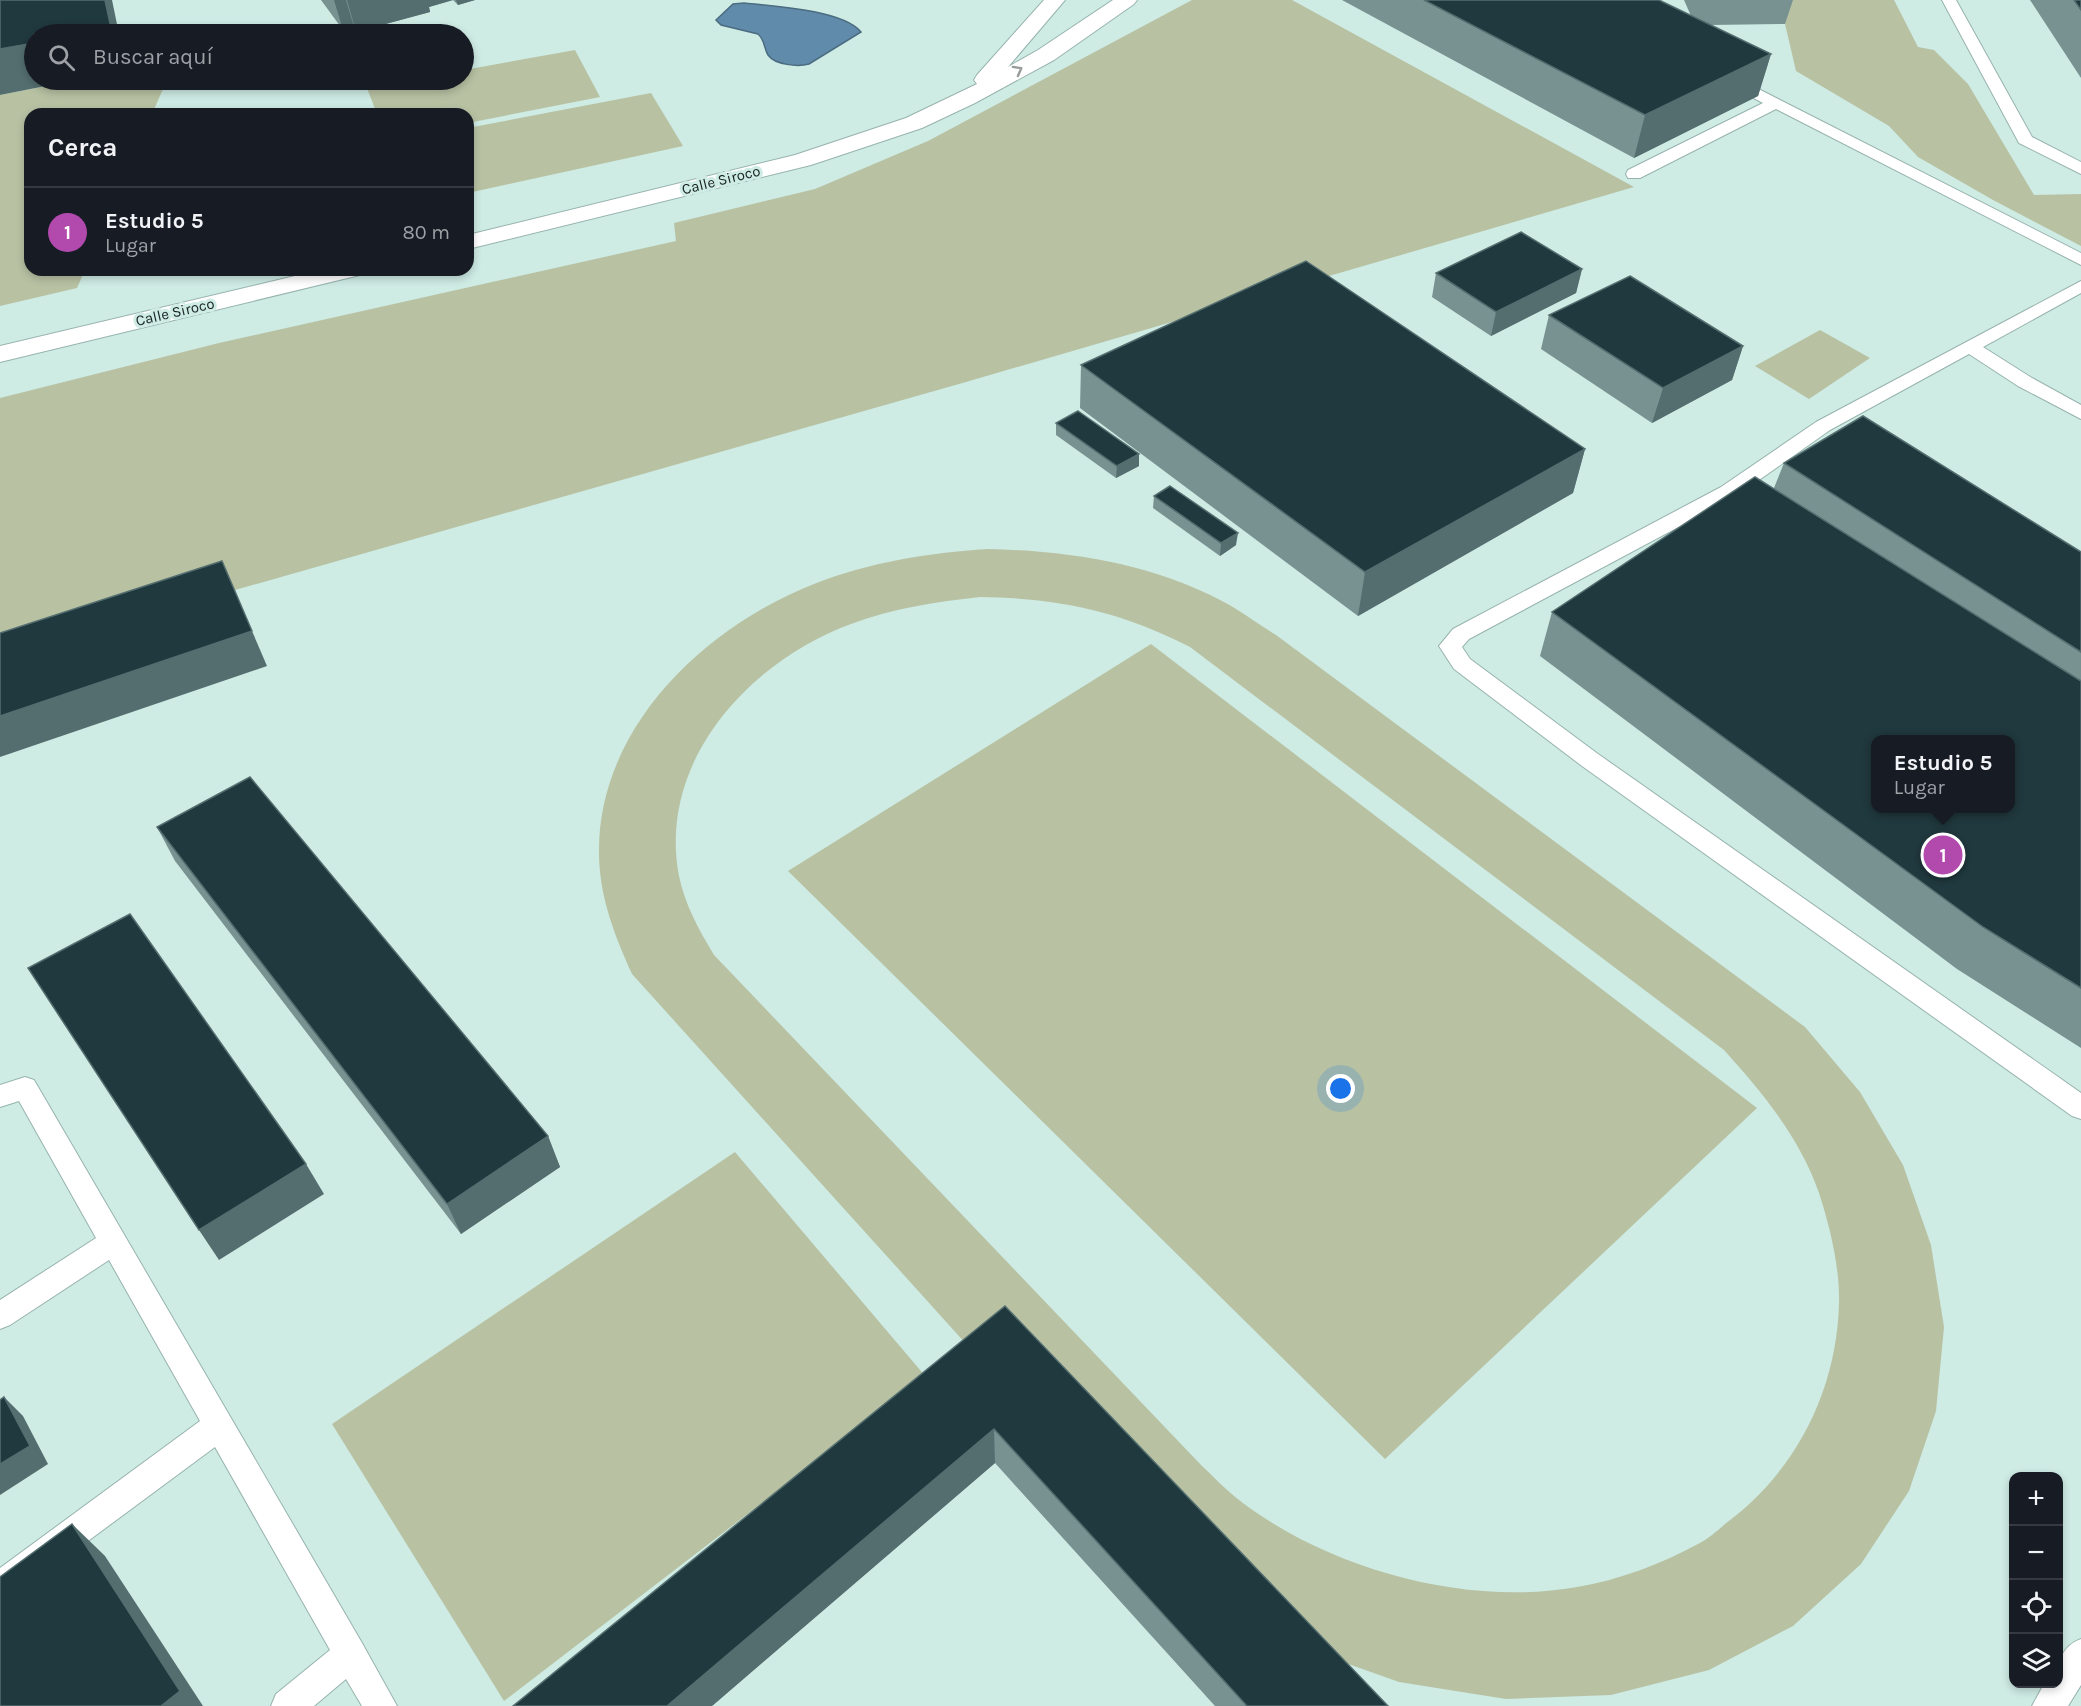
<!DOCTYPE html>
<html lang="es">
<head>
<meta charset="utf-8">
<style>
  :root { --surface:#171b24; --page:#20242c; --text:#f1f3f6; --muted:#9ea1a6; --line:#363941; --accent:#b249ac }
  body { margin:0; font-family:Karla,sans-serif; background:var(--page); color:var(--text) }
  .controls { position:absolute; right:18px; bottom:18px; display:grid; overflow:hidden; border-radius:12px; box-shadow:0 3px 9px #0003 }
  .controls button { width:54px; height:54px; display:grid; place-items:center; padding:0; border:0; border-bottom:2px solid var(--line); background:var(--surface); color:var(--text); font:30px sans-serif }
  .you { position:absolute; left:1341px; top:1089px; width:21px; height:21px; margin:-15px; border:4px solid #fff; border-radius:50%; background:#1a73e8; box-shadow:0 0 0 9px #1a73e833 }
  .badge { display:grid; place-items:center; width:39px; height:39px; border-radius:50%; background:var(--accent); color:#fff; font-size:20px; font-weight:700 }
  .pin { position:absolute; translate:-50% -50%; border:3px solid #fff; box-shadow:0 2px 6px #0006 }
  .popup { position:absolute; left:1871px; top:735px; width:144px; height:78px; box-sizing:border-box; display:grid; place-content:center; border-radius:12px; background:var(--surface); filter:drop-shadow(0 2px 4px #0005); font-size:20px; white-space:nowrap; color:var(--muted) }
  .popup b { font-size:22px; color:var(--text) }
  .popup::after { content:''; position:absolute; left:50%; top:100%; margin-left:-12px; border:12px solid transparent; border-top-color:var(--surface) }
  .list { margin:0; padding:0; list-style:none }
  h2 { display:flex; justify-content:space-between; align-items:center; height:78px; margin:0; padding:0 24px; font-size:26px }
  h2 small { font-size:20px; font-weight:400; color:var(--muted) }
  .list li { display:grid; grid-template-columns:39px 1fr auto; gap:18px; align-items:center; box-sizing:border-box; height:90px; padding:0 24px; border-top:2px solid var(--line) }
  .list b { display:block; font-size:22px; white-space:nowrap }
  .list p { margin:0; font-size:20px; white-space:nowrap; color:var(--muted) }
  .list em { font-size:20px; font-style:normal; color:var(--muted) }
  .icon { flex:none; width:33px; height:33px; fill:none; stroke:currentColor; stroke-width:2; stroke-linecap:round; stroke-linejoin:round }
  .map { position:relative; flex:none; width:2081px; height:1706px; overflow:hidden }
  .search { position:absolute; background:var(--surface); box-shadow:0 3px 9px #0003; left:24px; top:24px; width:450px; height:66px; display:flex; align-items:center; gap:15px; box-sizing:border-box; padding:0 21px; border-radius:33px; color:var(--muted); font-size:22px }
  .panel { position:absolute; background:var(--surface); box-shadow:0 3px 9px #0003; left:24px; top:108px; width:450px; height:168px; border-radius:18px }
  .map>svg:first-child { display:block }
  .green { fill:#b8c2a3; fill-rule:evenodd }
  .water { fill:#618baa; stroke:#4b6c81; stroke-width:1.5 }
  .lines { fill:none; stroke-linecap:round; stroke-linejoin:round }
  .lane-casing { stroke:#97b3ad; stroke-width:2 }
  .street-casing { stroke:#97b3ad; stroke-width:2 }
  .lane { fill:#fff; fill-rule:evenodd }
  .street { fill:#fff; fill-rule:evenodd }
  .wall { fill:#779291 }
  .shaded-wall { fill:#546e70 }
  .building { fill:#20393e; stroke:#546e70; stroke-width:1.5; fill-rule:evenodd }
  .oneway { stroke:#979c9b }
  .labels { text-anchor:middle; dominant-baseline:central; stroke-width:6; stroke-linejoin:round; paint-order:stroke }
  .far-street-label { font-size:15px; fill:#172220; stroke:#ceebe4 }
</style>
</head>
<body>
<div class="map">
<svg width="2081" height="1706" viewBox="0 0 2081 1706">
  <rect width="100%" height="100%" fill="#ceebe4"/>
  <g class="green">
    <path d="M 1192,0 L 1292,0 L 1634,187 L 966,382 L 0,657 L 0,398 L 219,343 L 676,241 L 674,223 L 815,189 L 928,141 Z"/>
    <path d="M 1777,0 L 1894,0 L 1918,47 L 1934,50 L 1968,84 L 2034,195 L 2081,194 L 2081,246 L 1993,200 L 1918,157 L 1889,126 L 1796,71 L 1785,24 Z"/>
    <path d="M 575,50 L 600,97 L 468,123 L 468,114 L 377,114 L 367,88 L 414,80 L 464,80 L 464,70 Z"/>
    <path d="M 76,80 L 167,80 L 152,114 L 30,114 L 30,270 L 85,270 L 77,288 L 0,306 L 0,95 Z"/>
    <path d="M 651,93 L 683,146 L 468,193 L 468,128 Z"/>
    <path d="M 1820,330 L 1870,358 L 1809,399 L 1755,366 Z"/>
    <path d="M 988,549 C 1069,551 1149,563 1222,601 C 1241,611 1258,624 1276,635 L 1805,1027 L 1860,1092 L 1903,1165 L 1931,1245 L 1944,1327 L 1936,1411 L 1909,1491 L 1861,1564 L 1793,1626 L 1709,1670 L 1611,1695 L 1506,1699 L 1399,1682 L 1295,1645 L 1126,1521 L 632,974 C 615,936 600,899 599,856 C 596,729 704,627 814,584 C 870,562 928,553 988,549 ZM 980,597 C 1058,598 1120,611 1190,647 L 1724,1050 C 1762,1092 1800,1138 1819,1193 C 1830,1227 1840,1268 1839,1303 C 1837,1391 1795,1473 1725,1524 C 1717,1531 1708,1539 1698,1544 C 1661,1564 1619,1580 1577,1587 C 1466,1607 1328,1569 1239,1500 C 1226,1490 1214,1477 1202,1466 L 714,955 C 699,930 685,905 679,876 C 657,761 750,661 851,624 C 893,608 936,602 980,597 Z"/>
    <path d="M 1151,644 L 1757,1108 L 1385,1459 L 788,871 Z"/>
    <path d="M 735,1152 L 926,1377 L 504,1701 L 332,1424 Z"/>
  </g>
  <path class="water" d="M 744,3 C 773,6 843,10 861,32 L 809,64 C 798,67 775,65 768,55 C 764,49 765,40 758,34 L 721,25 L 716,20 L 733,4 Z"/>
  <g class="lines">
    <defs>
      <g id="lane">
        <path d="M 1942,0 L 1956,0 L 2032,137 L 2081,162 L 2081,174 L 2019,143 Z"/>
        <path d="M 1731,75 L 2081,253 L 2081,265 L 1776,109 L 1640,178 L 1628,178 L 1626,174 L 1628,170 L 1763,103 L 1725,83 L 1723,80 Z"/>
        <path d="M 2081,281 L 2081,293 L 1983,347 L 2032,378 L 2081,405 L 2081,419 L 2018,386 L 1969,354 L 1830,430 L 1742,492 L 1750,501 L 1747,506 L 1740,508 L 1727,501 L 1469,639 L 1462,647 L 1470,659 L 1598,754 L 2081,1093 L 2081,1119 L 2072,1116 L 1582,766 L 1454,669 L 1439,646 L 1453,629 L 1721,487 L 1816,422 Z"/>
        <path d="M 25,1077 L 34,1080 L 362,1643 L 397,1706 L 362,1706 L 346,1679 L 314,1706 L 271,1706 L 276,1694 L 330,1650 L 215,1447 L 11,1598 L 0,1603 L 0,1568 L 200,1421 L 109,1260 L 10,1325 L 0,1329 L 0,1300 L 96,1238 L 19,1101 L 0,1107 L 0,1085 Z"/>
        <path d="M 2081,1639 L 2081,1685 L 2068,1706 L 2032,1706 L 2044,1684 L 2058,1684 C 2058,1663 2060,1647 2081,1639 Z"/>
      </g>
      <g id="street">
        <path d="M 1044,0 L 1065,0 L 1008,67 L 1038,50 L 1113,0 L 1137,0 L 1134,4 L 1054,60 L 975,103 L 922,128 L 811,165 L 468,249 L 468,235 L 795,155 L 906,118 L 977,84 L 974,80 L 977,75 Z"/>
        <path d="M 320,270 L 363,270 L 360,275 L 0,362 L 0,346 Z"/>
      </g>
    </defs>
    <use href="#lane" class="lane-casing"/>
    <use href="#street" class="street-casing"/>
    <use href="#lane" class="lane"/>
    <use href="#street" class="street"/>
  </g>
  <g class="wall">
    <path d="M 321,0 L 475,0 L 458,5 L 453,0 L 429,7 L 430,12 L 356,32 L 354,27 L 343,30 Z"/>
    <path d="M 1342,0 L 1659,0 L 1691,16 L 1684,0 L 1793,0 L 1785,24 L 1710,25 L 1771,54 L 1758,96 L 1634,158 Z"/>
    <path d="M 2030,0 L 2081,0 L 2081,78 Z"/>
    <path d="M 1582,269 L 1576,293 L 1491,336 L 1432,297 L 1436,273 Z"/>
    <path d="M 1549,315 L 1743,346 L 1732,380 L 1652,423 L 1541,349 Z"/>
    <path d="M 1081,365 L 1585,449 L 1573,493 L 1358,616 L 1080,408 Z"/>
    <path d="M 1056,423 L 1139,454 L 1139,466 L 1116,478 L 1056,435 Z"/>
    <path d="M 1784,463 L 2081,552 L 2081,1048 L 1957,969 L 1540,656 L 1552,612 L 1774,488 Z"/>
    <path d="M 1154,496 L 1236,545 L 1220,556 L 1153,508 Z"/>
    <path d="M 157,827 L 548,1136 L 560,1167 L 461,1234 L 175,861 Z"/>
    <path d="M 1005,1306 L 1388,1706 L 1215,1706 L 995,1463 L 712,1706 Z"/>
  </g>
  <g class="shaded-wall">
    <path d="M 105,0 L 112,0 L 119,34 L 77,34 Z"/>
    <path d="M 334,0 L 346,0 L 354,27 L 343,30 Z"/>
    <path d="M 347,0 L 453,0 L 429,7 L 430,12 L 356,32 Z"/>
    <path d="M 456,0 L 475,0 L 458,5 Z"/>
    <path d="M 34,43 L 34,80 L 76,80 L 0,95 L 0,49 Z"/>
    <path d="M 1771,54 L 1758,96 L 1634,158 L 1645,115 Z"/>
    <path d="M 1582,269 L 1576,293 L 1491,336 L 1496,312 Z"/>
    <path d="M 1743,346 L 1732,380 L 1652,423 L 1663,388 Z"/>
    <path d="M 1585,449 L 1573,493 L 1358,616 L 1365,572 Z"/>
    <path d="M 1139,454 L 1139,466 L 1116,478 L 1117,466 Z"/>
    <path d="M 1238,533 L 1236,545 L 1220,556 L 1221,543 Z"/>
    <path d="M 222,561 L 267,666 L 0,757 L 0,716 Z"/>
    <path d="M 548,1136 L 560,1167 L 461,1234 L 447,1204 Z"/>
    <path d="M 306,1164 L 324,1194 L 219,1260 L 199,1230 Z"/>
    <path d="M 4,1397 L 23,1416 L 48,1464 L 0,1495 L 0,1464 Z"/>
    <path d="M 994,1429 L 995,1463 L 712,1706 L 667,1706 Z"/>
    <path d="M 72,1524 L 105,1556 L 203,1706 L 161,1706 Z"/>
  </g>
  <g class="building">
    <path d="M 0,0 L 105,0 L 111,28 L 77,34 L 34,34 L 34,43 L 0,49 Z"/>
    <path d="M 1424,0 L 1659,0 L 1771,54 L 1645,115 Z"/>
    <path d="M 2074,0 L 2081,0 L 2081,10 Z"/>
    <path d="M 1521,232 L 1582,269 L 1496,312 L 1436,273 Z"/>
    <path d="M 1306,261 L 1585,449 L 1365,572 L 1081,365 Z"/>
    <path d="M 1630,276 L 1743,346 L 1663,388 L 1549,315 Z"/>
    <path d="M 1078,411 L 1139,454 L 1117,466 L 1056,423 Z"/>
    <path d="M 1863,416 L 2081,552 L 2081,652 L 1784,463 Z"/>
    <path d="M 1755,477 L 2081,681 L 2081,988 L 1983,927 L 1552,612 ZM 1875,740 L 2010,740 L 2010,808 L 1875,808 Z"/>
    <path d="M 1170,486 L 1238,533 L 1221,543 L 1154,496 Z"/>
    <path d="M 222,561 L 252,631 L 0,716 L 0,633 Z"/>
    <path d="M 250,777 L 548,1136 L 447,1204 L 157,827 Z"/>
    <path d="M 130,914 L 306,1164 L 199,1230 L 28,968 Z"/>
    <path d="M 1005,1306 L 1388,1706 L 1247,1706 L 994,1429 L 667,1706 L 513,1706 Z"/>
    <path d="M 4,1397 L 30,1446 L 0,1464 L 0,1400 Z"/>
    <path d="M 72,1524 L 180,1691 L 161,1706 L 0,1706 L 0,1577 Z"/>
  </g>
  <defs><path id="oneway-chevron" d="M-2-3.5L2.5 0L-2 3.5" fill="none" stroke-width="1.6" stroke-linecap="round" stroke-linejoin="round" transform="scale(1.5)"/></defs>
  <use class="oneway" href="#oneway-chevron" transform="translate(1018 70) rotate(-29)"/>
  <g class="labels">
    <g class="far-street-label">
      <text transform="translate(721 180) rotate(-14)">Calle Siroco</text>
      <text transform="translate(175 312) rotate(-13)">Calle Siroco</text>
    </g>
  </g>
</svg>
<div class="controls">
<button>+</button>
<button>−</button>
<button><svg class="icon" aria-label="locate" viewBox="0 0 24 24"><circle cx="12" cy="12" r="6"/><path d="M12 2v4M12 18v4M2 12h4M18 12h4"/></svg></button>
<button><svg class="icon" aria-label="layers" viewBox="0 0 24 24"><path d="M12 4l9 5-9 5-9-5zM3 14l9 5 9-5"/></svg></button>
</div>
<div class="you"></div>
<div class="pin badge" style="left:1943px;top:855px">1</div>
<div class="popup"><b>Estudio 5</b>Lugar</div>
<div class="search"><svg class="icon" aria-label="search" viewBox="0 0 24 24"><circle cx="10" cy="10" r="6"/><path d="M15 15l6 6"/></svg>Buscar aquí</div>
<section class="panel">
<h2>Cerca<small></small></h2>
<ul class="list">
<li><span class="badge">1</span><div><b>Estudio 5</b><p>Lugar</p></div><em>80 m</em></li>
</ul>
</section>
</div>
</body>
</html>
